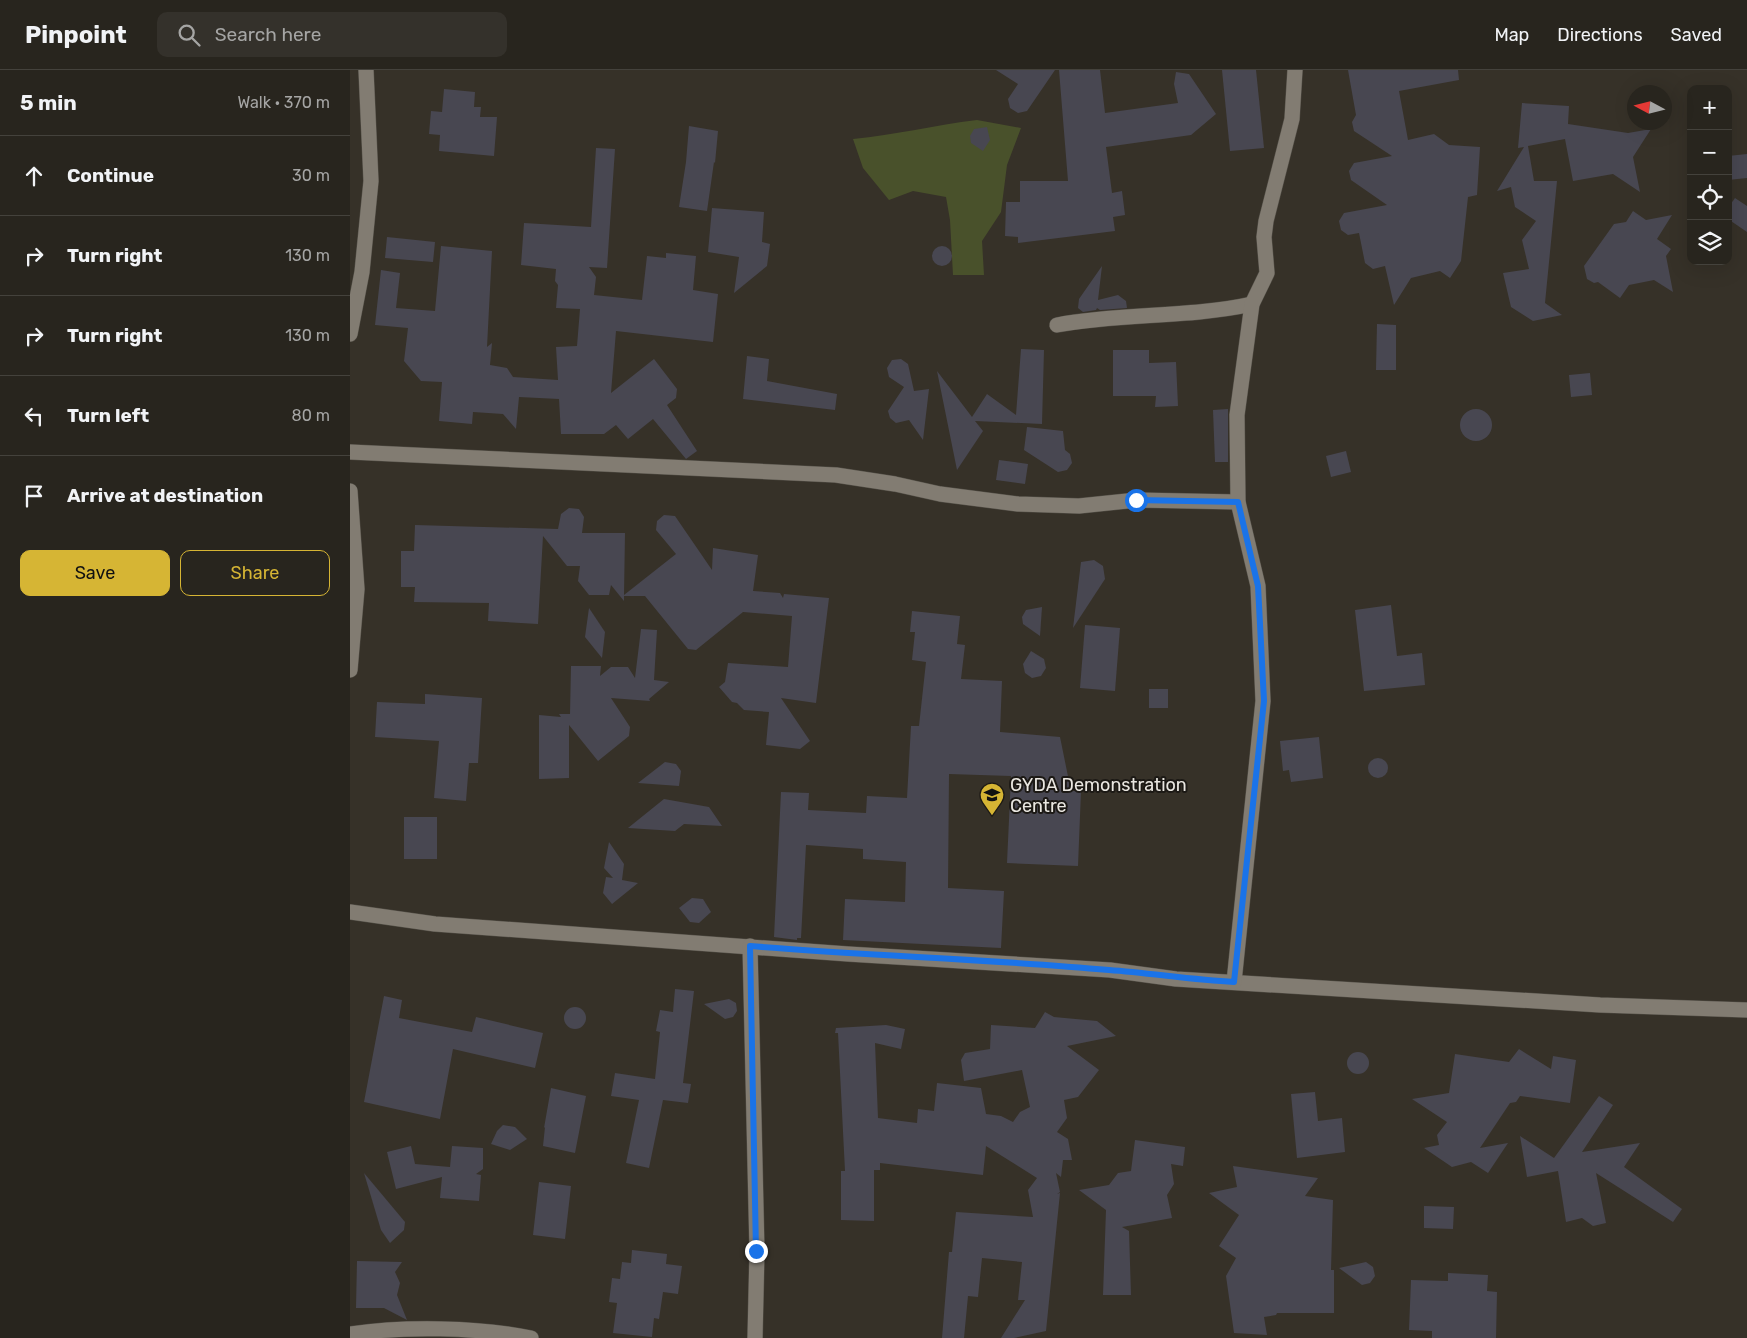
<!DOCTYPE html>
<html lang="en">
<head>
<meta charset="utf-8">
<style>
  :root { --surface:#28251e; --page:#34312b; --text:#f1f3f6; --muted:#a5a5a4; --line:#44423c; --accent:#d6b534 }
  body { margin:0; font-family:Rubik,sans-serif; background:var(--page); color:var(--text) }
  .controls { position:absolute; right:15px; top:15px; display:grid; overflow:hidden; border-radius:10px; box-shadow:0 5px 20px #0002 }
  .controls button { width:45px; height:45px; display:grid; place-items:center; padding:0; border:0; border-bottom:1px solid var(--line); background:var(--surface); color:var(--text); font:25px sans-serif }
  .compass { position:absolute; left:1277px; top:15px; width:45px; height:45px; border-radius:50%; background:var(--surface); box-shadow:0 5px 20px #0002; rotate:277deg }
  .stop { position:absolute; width:15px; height:15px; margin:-11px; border:4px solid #1a73e8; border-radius:50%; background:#fff }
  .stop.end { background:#1a73e8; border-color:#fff; box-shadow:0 1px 5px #0008 }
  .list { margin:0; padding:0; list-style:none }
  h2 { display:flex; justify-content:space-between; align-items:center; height:65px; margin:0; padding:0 20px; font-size:21px }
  h2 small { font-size:16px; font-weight:400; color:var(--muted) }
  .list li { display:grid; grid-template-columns:32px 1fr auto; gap:15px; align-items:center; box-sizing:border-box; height:80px; padding:0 20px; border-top:1px solid var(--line) }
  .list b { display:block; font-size:19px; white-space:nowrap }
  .list em { font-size:16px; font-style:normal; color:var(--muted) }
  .actions { display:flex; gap:10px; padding:15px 20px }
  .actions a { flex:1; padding:11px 0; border:1px solid var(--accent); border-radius:10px; text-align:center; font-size:18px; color:var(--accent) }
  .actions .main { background:var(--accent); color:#111 }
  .icon { flex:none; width:28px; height:28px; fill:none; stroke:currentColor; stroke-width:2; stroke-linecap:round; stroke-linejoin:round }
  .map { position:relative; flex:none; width:1397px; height:1268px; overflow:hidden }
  header { display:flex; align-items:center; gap:30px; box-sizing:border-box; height:70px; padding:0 25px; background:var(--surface); border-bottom:1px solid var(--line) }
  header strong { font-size:24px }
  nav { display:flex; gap:28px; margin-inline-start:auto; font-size:18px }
  .search { width:350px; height:45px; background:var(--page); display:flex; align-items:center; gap:12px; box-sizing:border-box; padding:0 18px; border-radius:10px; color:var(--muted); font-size:19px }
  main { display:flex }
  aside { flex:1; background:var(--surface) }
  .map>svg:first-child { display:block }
  .green { fill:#49512b }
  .building { fill:#484751 }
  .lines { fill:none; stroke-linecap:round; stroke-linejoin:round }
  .street-casing { stroke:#534f47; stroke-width:16 }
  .street { stroke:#827c72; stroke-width:15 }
  .route { stroke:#1a73e8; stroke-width:6 }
  .labels { text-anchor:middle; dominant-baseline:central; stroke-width:4; stroke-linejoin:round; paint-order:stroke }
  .poi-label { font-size:18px; fill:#eae7e1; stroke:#1c1915; text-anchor:start }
</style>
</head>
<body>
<header>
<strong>Pinpoint</strong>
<div class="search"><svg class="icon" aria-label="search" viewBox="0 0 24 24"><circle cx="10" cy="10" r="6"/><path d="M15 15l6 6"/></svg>Search here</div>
<nav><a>Map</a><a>Directions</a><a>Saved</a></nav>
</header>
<main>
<aside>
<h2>5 min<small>Walk · 370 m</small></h2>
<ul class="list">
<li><svg class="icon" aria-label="ahead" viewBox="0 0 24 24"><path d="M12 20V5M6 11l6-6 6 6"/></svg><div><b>Continue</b></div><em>30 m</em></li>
<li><svg class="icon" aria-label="right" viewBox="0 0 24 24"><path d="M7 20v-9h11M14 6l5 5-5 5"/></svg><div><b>Turn right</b></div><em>130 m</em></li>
<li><svg class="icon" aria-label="right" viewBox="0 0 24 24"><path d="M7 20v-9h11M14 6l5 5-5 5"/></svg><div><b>Turn right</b></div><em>130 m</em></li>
<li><svg class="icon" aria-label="left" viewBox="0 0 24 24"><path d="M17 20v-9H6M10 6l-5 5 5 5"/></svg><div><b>Turn left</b></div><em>80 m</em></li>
<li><svg class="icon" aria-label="arrive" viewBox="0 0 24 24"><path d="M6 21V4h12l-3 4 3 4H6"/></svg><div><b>Arrive at destination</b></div></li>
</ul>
<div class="actions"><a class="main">Save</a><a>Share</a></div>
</aside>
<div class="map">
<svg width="1397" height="1268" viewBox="0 0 1397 1268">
  <rect width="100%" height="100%" fill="#363128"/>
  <path class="green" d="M 627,50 L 671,58 L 657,95 L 651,142 L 632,171 L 634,205 L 603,205 L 600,150 L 596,127 L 563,121 L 539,130 L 513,98 L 503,69 C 545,65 585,55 627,50 Z"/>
  <g class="building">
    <path d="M 646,0 L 705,0 L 677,41 L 668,43 L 660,38 L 658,29 L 668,14 Z"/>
    <path d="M 709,0 L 750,0 L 755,43 L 828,33 L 824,14 L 826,2 L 839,4 L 866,44 L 841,65 L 756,77 L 762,123 L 772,121 L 775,145 L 763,147 L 765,161 L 668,173 L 668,167 L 655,166 L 656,132 L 670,132 L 670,111 L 718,111 Z"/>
    <path d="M 872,0 L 906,0 L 914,78 L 880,81 Z"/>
    <path d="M 998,0 L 1108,0 L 1109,10 L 1049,21 L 1058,70 L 1084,64 L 1099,75 L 1130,77 L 1127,125 L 1118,127 L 1111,191 L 1100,208 L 1090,201 L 1061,208 L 1044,235 L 1035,196 L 1023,199 L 1015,193 L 1009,163 L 998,165 L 991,160 L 989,151 L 994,143 L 1037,135 L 1001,110 L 999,101 L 1004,93 L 1042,86 L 1004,61 L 1002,52 L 1006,45 Z"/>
    <path d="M 94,19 L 125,22 L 124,37 L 131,37 L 130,47 L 147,47 L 144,86 L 89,81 L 90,65 L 79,64 L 81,41 L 92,42 Z"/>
    <path d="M 1172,33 L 1219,36 L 1218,54 L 1278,63 L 1301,59 L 1283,87 L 1290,122 L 1263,104 L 1223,111 L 1215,69 L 1178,76 L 1184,111 L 1207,111 L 1195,233 L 1212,245 L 1183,251 L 1161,237 L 1153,203 L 1179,199 L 1172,170 L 1186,151 L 1165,137 L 1161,117 L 1147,121 L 1174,77 L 1168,78 Z"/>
    <path d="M 339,56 L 368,61 L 365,93 L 364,92 L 357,141 L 329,137 L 336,92 Z"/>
    <path d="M 637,57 L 640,70 L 633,81 L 621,73 L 620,66 L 624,59 Z"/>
    <path d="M 246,78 L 265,79 L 257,198 L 239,197 L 246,207 L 244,225 L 292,230 L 297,186 L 316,188 L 316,183 L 346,186 L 343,220 L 368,224 L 363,272 L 266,261 L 261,323 L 304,289 L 327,319 L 326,328 L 317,335 L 347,381 L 336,389 L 303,349 L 278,369 L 266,355 L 254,364 L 211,364 L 209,329 L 169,327 L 166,359 L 153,344 L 123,342 L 122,354 L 89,351 L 92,312 L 71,311 L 54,291 L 58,258 L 25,255 L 31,200 L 50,203 L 46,238 L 85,241 L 91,176 L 142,181 L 137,277 L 142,273 L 140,295 L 157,298 L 163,307 L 208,310 L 206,277 L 227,276 L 230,239 L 206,238 L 208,215 L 205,211 L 206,199 L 171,195 L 174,153 L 241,157 Z"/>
    <path d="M 1397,84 L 1397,108 L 1378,110 L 1378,86 Z"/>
    <path d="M 1385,128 L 1397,136 L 1397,162 L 1378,149 L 1378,138 Z"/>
    <path d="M 362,138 L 414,142 L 412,172 L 420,174 L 417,196 L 384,223 L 389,187 L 358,182 Z"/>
    <path d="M 1283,141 L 1296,150 L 1322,145 L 1307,169 L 1321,179 L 1316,186 L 1323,222 L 1304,210 L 1279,215 L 1270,228 L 1248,212 L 1244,213 L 1237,209 L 1234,196 L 1264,154 L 1276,152 Z"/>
    <path d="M 37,167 L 85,172 L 83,192 L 35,188 Z"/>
    <circle cx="592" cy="186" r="10"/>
    <path d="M 752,196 L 748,230 L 768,225 L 776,231 L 777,238 L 750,240 L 747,238 L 746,240 L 733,242 L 728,238 L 729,229 Z"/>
    <path d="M 1027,254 L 1046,255 L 1046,300 L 1026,300 Z"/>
    <path d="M 671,279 L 694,280 L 692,354 L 625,351 L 633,361 L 607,400 L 587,301 L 622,347 L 637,324 L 666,345 Z"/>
    <path d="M 763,280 L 799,280 L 799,293 L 826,292 L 828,336 L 805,337 L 806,326 L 763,326 Z"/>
    <path d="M 397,286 L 419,289 L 417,311 L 487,324 L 485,340 L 393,329 Z"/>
    <path d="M 551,289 L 558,294 L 564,321 L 579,319 L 573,370 L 559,350 L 546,353 L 540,348 L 538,341 L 554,317 L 539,307 L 537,298 L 542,290 Z"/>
    <path d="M 1240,303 L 1242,325 L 1221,327 L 1219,305 Z"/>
    <circle cx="1126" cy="355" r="16"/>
    <path d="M 878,339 L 878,392 L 865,392 L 863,340 Z"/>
    <path d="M 677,357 L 713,361 L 715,380 L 720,384 L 722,393 L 717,400 L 708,402 L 674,380 Z"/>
    <path d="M 996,381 L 1001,402 L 981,407 L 976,386 Z"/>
    <path d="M 649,390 L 678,394 L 675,414 L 646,410 Z"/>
    <path d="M 219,438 L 229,439 L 234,447 L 232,463 L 275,463 L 274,525 L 326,484 L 306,460 L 307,451 L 314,445 L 325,446 L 362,500 L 363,478 L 408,485 L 403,521 L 430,523 L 433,528 L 434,524 L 479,528 L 466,633 L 431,628 L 460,671 L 450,679 L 416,675 L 419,642 L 394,640 L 387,633 L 382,632 L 369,617 L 375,612 L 378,593 L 438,597 L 442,546 L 393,542 L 346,580 L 338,579 L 295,526 L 274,526 L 274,531 L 261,515 L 259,525 L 239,525 L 228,511 L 230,496 L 217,496 L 193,466 L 188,554 L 138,551 L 139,533 L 64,532 L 65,517 L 51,517 L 51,481 L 64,481 L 65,455 L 208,459 L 211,444 Z"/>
    <path d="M 744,490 L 753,496 L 755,509 L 723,558 L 731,492 Z"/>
    <path d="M 1041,535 L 1047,586 L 1072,583 L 1075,615 L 1014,621 L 1005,540 Z"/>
    <path d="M 692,537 L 690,566 L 673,554 L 672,547 L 676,540 Z"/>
    <path d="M 239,538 L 255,562 L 252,588 L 235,567 Z"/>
    <path d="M 562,541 L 610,546 L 607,574 L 615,575 L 611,609 L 652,611 L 650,662 L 710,667 L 721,721 L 731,721 L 728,796 L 657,793 L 661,706 L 599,704 L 598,818 L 654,821 L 651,878 L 493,870 L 495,829 L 555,832 L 556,792 L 513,789 L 513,779 L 456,775 L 451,868 L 447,868 L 447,870 L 424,867 L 431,722 L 459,723 L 458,740 L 516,743 L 517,726 L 557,728 L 561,656 L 569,656 L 576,592 L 562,590 L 565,562 L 560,562 Z"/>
    <path d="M 735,555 L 770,558 L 765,621 L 730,618 Z"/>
    <path d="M 291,559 L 307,560 L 304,610 L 319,612 L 299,629 L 300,631 L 261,628 L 280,657 L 279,666 L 248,691 L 219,655 L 219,708 L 189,709 L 189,645 L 211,647 L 209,644 L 220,644 L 221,596 L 251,596 L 250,606 L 261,597 L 278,597 L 285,608 Z"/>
    <path d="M 681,581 L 694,589 L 696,598 L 691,606 L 682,608 L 675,603 L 673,594 Z"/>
    <rect x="799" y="619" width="19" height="19"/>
    <path d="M 75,624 L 132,628 L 128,693 L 119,693 L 116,731 L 84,728 L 89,671 L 25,667 L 27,632 L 75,634 Z"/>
    <path d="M 969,667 L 973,708 L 941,712 L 939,700 L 933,701 L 930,671 Z"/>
    <circle cx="1028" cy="698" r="10"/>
    <path d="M 315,692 L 326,694 L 331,701 L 329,716 L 288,713 Z"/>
    <path d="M 314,729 L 359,737 L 372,756 L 334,754 L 325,761 L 278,758 Z"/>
    <rect x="54" y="747" width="33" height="42"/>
    <path d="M 259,772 L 274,794 L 272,810 L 288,813 L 262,834 L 253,823 L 256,807 L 263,808 L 254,798 Z"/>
    <path d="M 342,828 L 353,829 L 361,842 L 349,853 L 340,852 L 329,838 Z"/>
    <path d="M 325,919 L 344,921 L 333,1013 L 341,1014 L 338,1033 L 313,1030 L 299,1098 L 276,1093 L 289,1030 L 261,1026 L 265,1003 L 305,1009 L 310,962 L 306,961 L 310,940 L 323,942 Z"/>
    <path d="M 34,926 L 52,930 L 49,948 L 122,962 L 126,947 L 193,963 L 185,998 L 103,979 L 90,1049 L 14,1032 Z"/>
    <path d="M 379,929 L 386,933 L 387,941 L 383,947 L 375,949 L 354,934 Z"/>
    <circle cx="225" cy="948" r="11"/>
    <path d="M 695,942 L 704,947 L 747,951 L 766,966 L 717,976 L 749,1000 L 728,1027 L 714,1030 L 717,1048 L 707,1062 L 718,1069 L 722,1090 L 713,1090 L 711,1107 L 706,1103 L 710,1122 L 707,1124 L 710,1123 L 696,1261 L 664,1268 L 651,1268 L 675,1230 L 668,1230 L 672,1192 L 632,1188 L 628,1227 L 618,1226 L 614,1268 L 592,1268 L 599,1182 L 602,1182 L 606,1142 L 683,1147 L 678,1120 L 687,1108 L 636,1076 L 633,1105 L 530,1093 L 530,1100 L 524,1100 L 524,1151 L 491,1150 L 491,1101 L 495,1101 L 488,963 L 485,963 L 486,958 L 536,955 L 555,959 L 551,979 L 525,973 L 528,1048 L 567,1053 L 568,1039 L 584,1041 L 587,1013 L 631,1018 L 636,1044 L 651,1046 L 663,1052 L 670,1042 L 680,1037 L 672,1000 L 614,1011 L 611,990 L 615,983 L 640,979 L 641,955 L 685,958 Z"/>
    <path d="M 1169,979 L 1201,999 L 1203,986 L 1226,990 L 1220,1033 L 1170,1026 L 1166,1032 L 1160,1033 L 1130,1078 L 1158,1073 L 1138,1103 L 1121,1092 L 1102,1097 L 1074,1078 L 1089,1075 L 1087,1065 L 1097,1052 L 1062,1029 L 1099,1023 L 1105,984 L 1159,992 Z"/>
    <circle cx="1008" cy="993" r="11"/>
    <path d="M 201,1018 L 236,1026 L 225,1083 L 193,1076 L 195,1057 L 194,1058 Z"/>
    <path d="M 965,1022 L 968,1051 L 992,1048 L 995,1082 L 947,1088 L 941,1024 Z"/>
    <path d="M 1249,1026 L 1263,1035 L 1232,1082 L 1290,1073 L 1274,1097 L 1332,1139 L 1323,1152 L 1246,1103 L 1256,1153 L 1243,1156 L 1232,1148 L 1216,1152 L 1208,1101 L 1177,1107 L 1170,1066 L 1204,1088 Z"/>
    <path d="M 153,1055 L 165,1057 L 177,1069 L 160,1080 L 141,1074 L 147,1061 Z"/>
    <path d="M 785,1070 L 835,1077 L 833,1096 L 821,1094 L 824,1114 L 817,1125 L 822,1148 L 772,1157 L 779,1161 L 781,1225 L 753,1225 L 756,1140 L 729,1120 L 759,1115 L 768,1103 L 781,1101 Z"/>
    <path d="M 61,1076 L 65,1094 L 100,1097 L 102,1076 L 133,1078 L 133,1099 L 126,1104 L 131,1105 L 129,1131 L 90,1128 L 92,1107 L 46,1119 L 37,1082 Z"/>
    <path d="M 883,1096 L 968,1108 L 955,1126 L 983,1130 L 981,1200 L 984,1200 L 984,1243 L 927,1243 L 926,1245 L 914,1247 L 917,1265 L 884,1263 L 876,1206 L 886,1188 L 869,1176 L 889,1145 L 859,1123 L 887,1117 Z"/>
    <path d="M 14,1103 L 55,1152 L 54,1160 L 40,1173 L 31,1160 Z"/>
    <path d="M 189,1112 L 221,1116 L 215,1169 L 183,1165 Z"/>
    <path d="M 1074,1136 L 1104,1137 L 1103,1159 L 1074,1158 Z"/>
    <path d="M 282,1180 L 317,1184 L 316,1194 L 332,1196 L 328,1224 L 313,1222 L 309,1249 L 304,1248 L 302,1267 L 263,1263 L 267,1233 L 259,1232 L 262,1208 L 270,1209 L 272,1192 L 281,1193 Z"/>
    <path d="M 7,1191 L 52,1192 L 45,1202 L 50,1213 L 47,1225 L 57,1250 L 34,1238 L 6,1238 Z"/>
    <path d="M 1016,1192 L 1023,1197 L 1025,1206 L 1020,1213 L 1012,1215 L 989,1198 Z"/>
    <path d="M 1098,1203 L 1138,1205 L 1137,1221 L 1147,1222 L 1146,1268 L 1082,1268 L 1082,1261 L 1059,1260 L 1061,1210 L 1098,1211 Z"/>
  </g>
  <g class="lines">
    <defs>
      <g id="street">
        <path d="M 707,255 C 771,243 839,248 902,234"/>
        <path d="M 0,264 L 12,202 L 21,111 L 16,0"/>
        <path d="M 0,382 L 486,405 L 545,414 L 590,424 L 668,434 L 729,436 L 787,430 L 888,432"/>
        <path d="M 0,421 L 7,519 L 0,600"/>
        <path d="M 0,842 L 85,854 L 498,884 L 760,900 L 826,909 L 1250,935 L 1397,940"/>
        <path d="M 400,876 L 407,1181 L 405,1268"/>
        <path d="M 884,912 L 913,631 L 908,516 L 888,432 L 887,345 L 902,234 L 917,203 L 914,167 L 916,151 L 942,49 L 945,0"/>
        <path d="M 0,1264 C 54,1256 127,1257 181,1268"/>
      </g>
    </defs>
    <use href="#street" class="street-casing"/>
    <use href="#street" class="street"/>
  </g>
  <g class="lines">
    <path class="route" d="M 406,1181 L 400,876 C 520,886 640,889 759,900 C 801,903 842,910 884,912 L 914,631 L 908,516 L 888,432 L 786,430"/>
  </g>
  <defs>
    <symbol id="school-pin" viewBox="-11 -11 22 30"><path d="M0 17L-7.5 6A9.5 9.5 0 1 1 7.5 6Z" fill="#d6b534" stroke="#1c1915"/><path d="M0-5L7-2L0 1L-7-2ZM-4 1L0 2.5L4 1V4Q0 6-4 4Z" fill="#111"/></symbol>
  </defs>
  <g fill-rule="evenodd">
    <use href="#school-pin" x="628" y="711" width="28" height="38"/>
  </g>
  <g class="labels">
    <g class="poi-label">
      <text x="660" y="715">GYDA Demonstration<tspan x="660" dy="21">Centre</tspan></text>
    </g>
  </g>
</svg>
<div class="controls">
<button>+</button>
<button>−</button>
<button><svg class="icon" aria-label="locate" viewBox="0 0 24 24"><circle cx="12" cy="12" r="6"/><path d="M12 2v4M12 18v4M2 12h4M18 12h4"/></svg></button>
<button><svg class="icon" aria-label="layers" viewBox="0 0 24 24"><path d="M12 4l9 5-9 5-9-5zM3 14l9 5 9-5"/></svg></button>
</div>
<svg class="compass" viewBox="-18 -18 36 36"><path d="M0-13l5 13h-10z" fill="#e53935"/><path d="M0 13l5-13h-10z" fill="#a5a5a4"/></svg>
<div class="stop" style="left:786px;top:430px"></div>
<div class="stop end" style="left:406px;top:1181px"></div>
</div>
</main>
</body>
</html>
